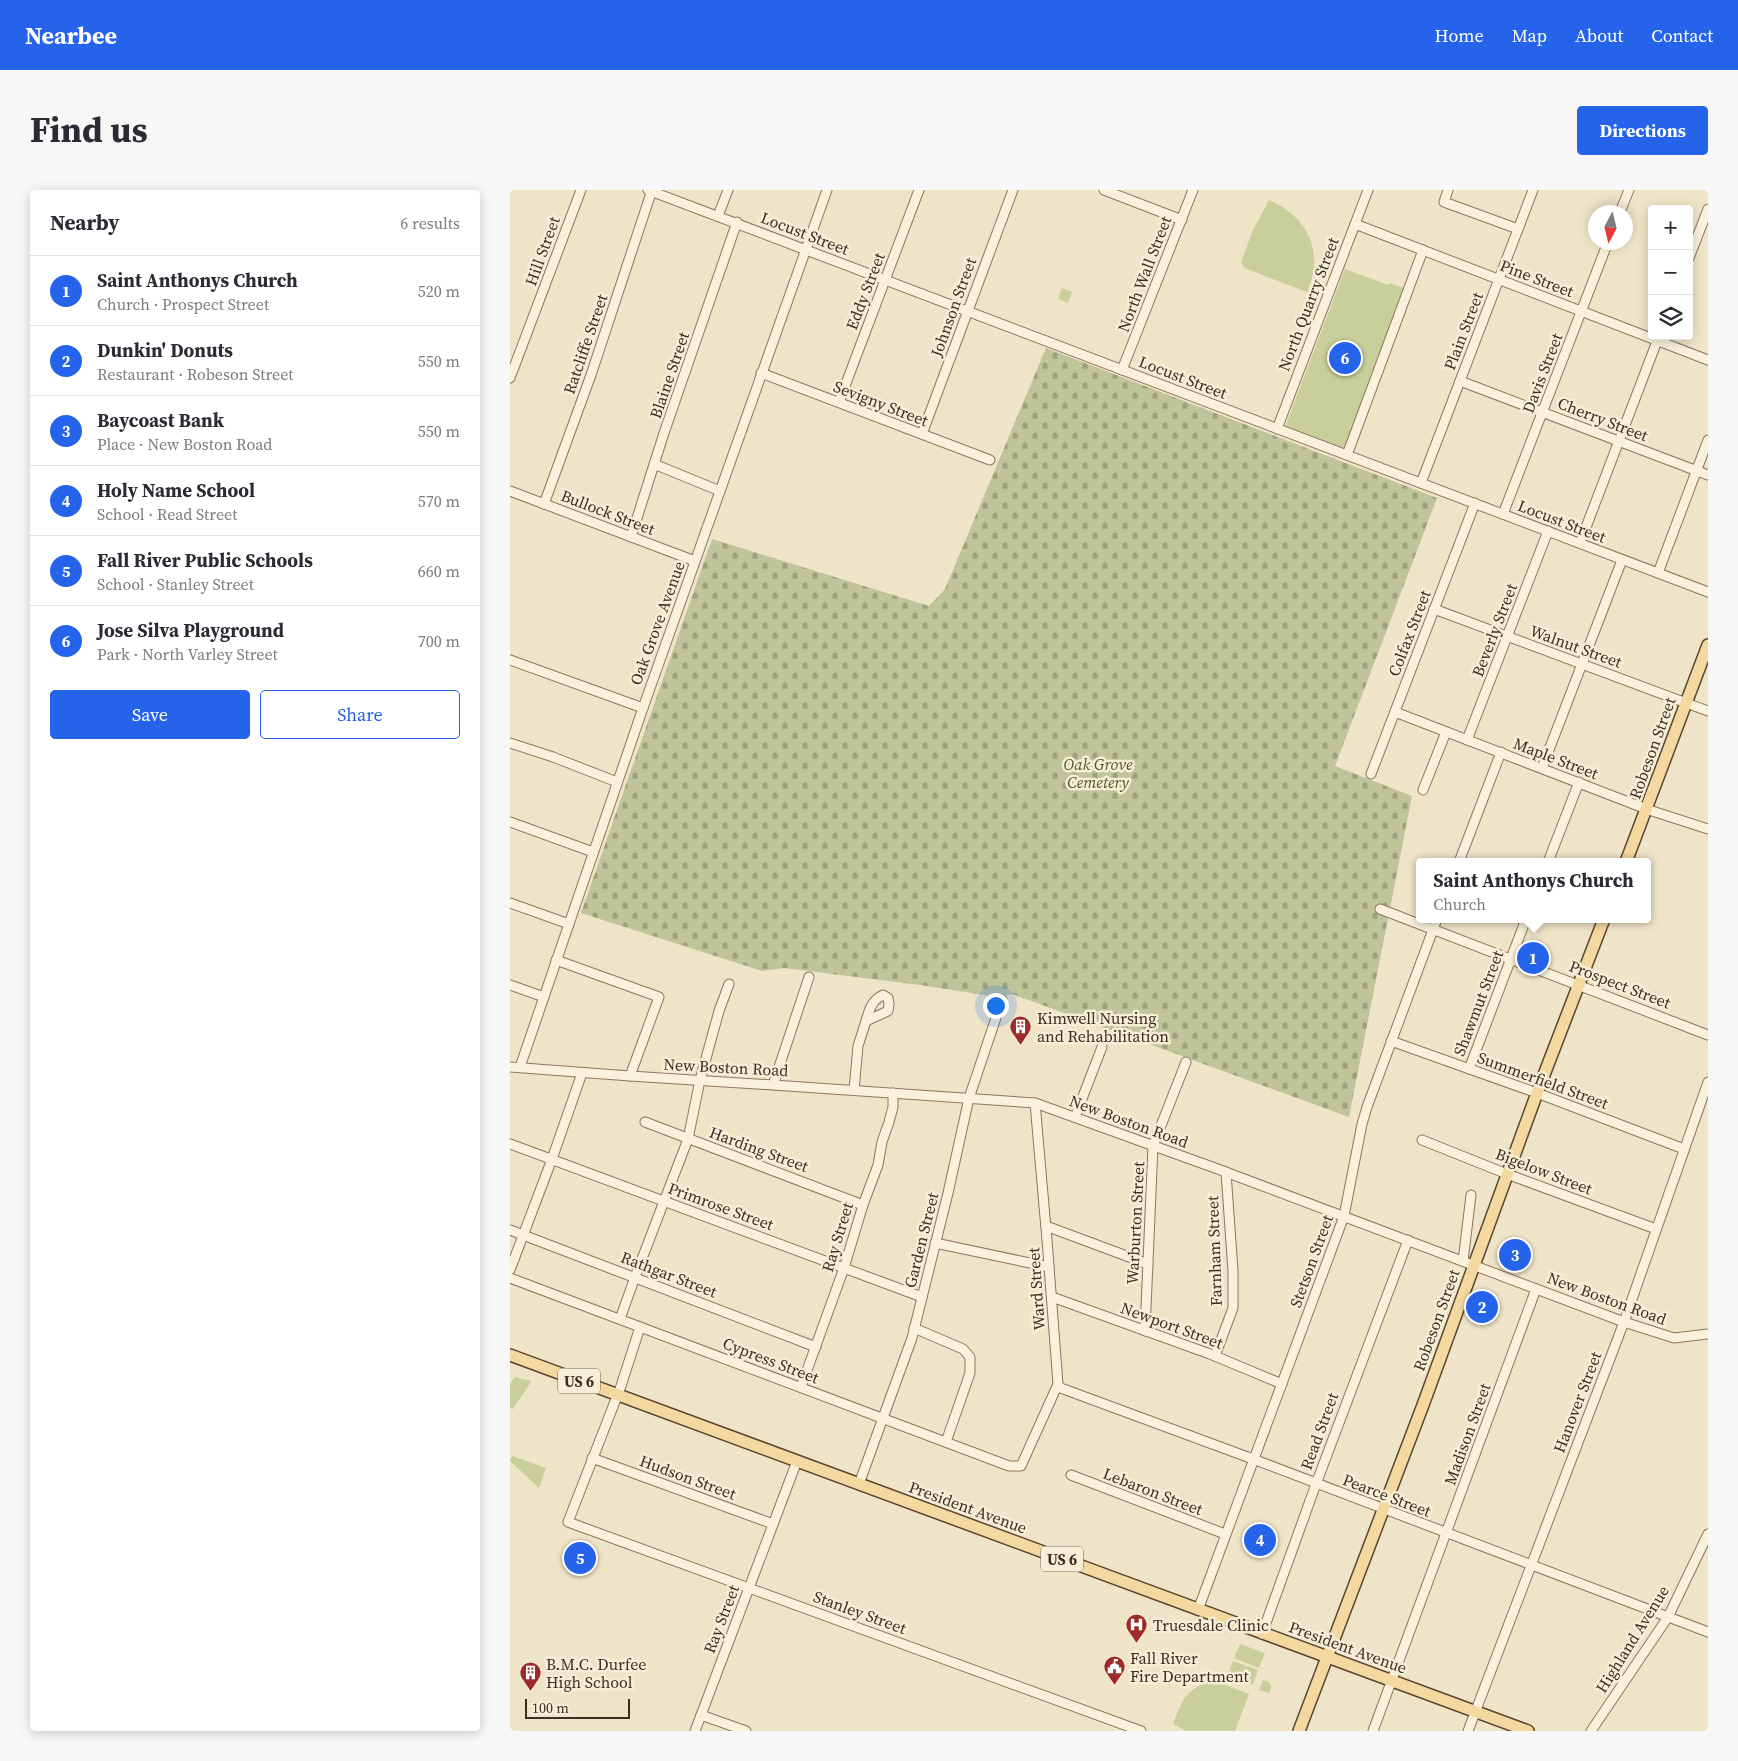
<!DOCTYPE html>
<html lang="en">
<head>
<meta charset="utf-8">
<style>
  :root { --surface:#fff; --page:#f7f7f7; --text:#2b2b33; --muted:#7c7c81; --line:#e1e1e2; --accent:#2563eb }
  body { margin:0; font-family:"Source Serif 4",serif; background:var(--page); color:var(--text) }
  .controls { position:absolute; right:15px; top:15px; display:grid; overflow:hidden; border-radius:5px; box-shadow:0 2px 12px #0003 }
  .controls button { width:45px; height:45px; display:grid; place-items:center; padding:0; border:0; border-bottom:1px solid var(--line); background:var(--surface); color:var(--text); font:25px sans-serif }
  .compass { position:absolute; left:1078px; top:15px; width:45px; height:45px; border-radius:50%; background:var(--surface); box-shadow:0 2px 12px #0003; rotate:187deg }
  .scale { position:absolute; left:15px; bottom:12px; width:105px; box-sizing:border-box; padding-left:5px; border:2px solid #3d2e20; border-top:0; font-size:14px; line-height:18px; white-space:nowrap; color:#3d2e20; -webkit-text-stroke:4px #f7eed8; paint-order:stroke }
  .you { position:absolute; left:485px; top:815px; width:18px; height:18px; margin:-12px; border:4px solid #fff; border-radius:50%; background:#1a73e8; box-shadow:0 0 0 8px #1a73e833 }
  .badge { display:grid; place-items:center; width:32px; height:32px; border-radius:50%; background:var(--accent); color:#fff; font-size:16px; font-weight:700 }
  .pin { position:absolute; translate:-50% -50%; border:2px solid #fff; box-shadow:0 1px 5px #0006 }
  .popup { position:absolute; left:906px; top:668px; width:235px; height:65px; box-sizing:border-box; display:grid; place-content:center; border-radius:5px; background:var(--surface); filter:drop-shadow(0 1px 4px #0005); font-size:16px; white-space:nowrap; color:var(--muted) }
  .popup b { font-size:19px; color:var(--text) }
  .popup::after { content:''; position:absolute; left:50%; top:100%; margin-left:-10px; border:10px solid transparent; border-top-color:var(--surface) }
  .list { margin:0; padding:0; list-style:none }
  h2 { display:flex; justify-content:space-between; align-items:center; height:65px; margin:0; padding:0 20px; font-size:21px }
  h2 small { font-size:16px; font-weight:400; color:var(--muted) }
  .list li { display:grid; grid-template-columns:32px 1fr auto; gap:15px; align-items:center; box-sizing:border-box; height:70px; padding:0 20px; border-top:1px solid var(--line) }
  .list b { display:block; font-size:19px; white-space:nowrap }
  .list p { margin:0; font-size:16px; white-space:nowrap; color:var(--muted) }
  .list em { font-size:16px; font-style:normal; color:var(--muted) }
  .actions { display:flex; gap:10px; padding:15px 20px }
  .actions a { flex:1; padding:11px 0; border:1px solid var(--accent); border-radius:5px; text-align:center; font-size:18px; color:var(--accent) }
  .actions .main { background:var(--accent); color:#fff }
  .icon { flex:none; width:28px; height:28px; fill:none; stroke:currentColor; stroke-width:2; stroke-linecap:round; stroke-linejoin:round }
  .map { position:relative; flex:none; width:1198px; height:1541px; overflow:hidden; border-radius:5px }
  header { display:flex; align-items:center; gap:30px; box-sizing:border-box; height:70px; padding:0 25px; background:var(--accent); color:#fff }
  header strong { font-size:24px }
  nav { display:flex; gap:28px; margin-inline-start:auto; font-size:18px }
  .intro { display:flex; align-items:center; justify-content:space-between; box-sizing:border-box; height:120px; padding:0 30px }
  h1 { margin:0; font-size:35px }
  .button { padding:12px 22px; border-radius:5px; background:var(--accent); color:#fff; font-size:18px; font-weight:700 }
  main { display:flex; gap:30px; padding:0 30px }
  aside { flex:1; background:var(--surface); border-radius:5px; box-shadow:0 2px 12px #0003 }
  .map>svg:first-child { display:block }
  .cemetery { fill:url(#cemetery-stones) }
  .park { fill:#c9cf9b }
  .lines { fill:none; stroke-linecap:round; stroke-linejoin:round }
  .minor-casing { stroke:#8d765c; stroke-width:11 }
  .major-casing { stroke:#5b4430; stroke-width:14 }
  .minor { stroke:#faf1dc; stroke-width:9 }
  .major { stroke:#f3d9a0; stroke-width:11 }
  .labels { text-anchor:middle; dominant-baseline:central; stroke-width:5; stroke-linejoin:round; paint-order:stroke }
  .shield { fill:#f7eed8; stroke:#756857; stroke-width:1 }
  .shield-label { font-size:15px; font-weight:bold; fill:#3d2e20 }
  .street-label { font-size:16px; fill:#3d2e20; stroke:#f7eed8 }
  .park-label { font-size:16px; font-style:italic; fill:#4d5a26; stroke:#f7eed8 }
  .poi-label { font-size:16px; fill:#3d2e20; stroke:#f7eed8; text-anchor:start }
</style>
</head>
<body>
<header>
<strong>Nearbee</strong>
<nav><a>Home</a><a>Map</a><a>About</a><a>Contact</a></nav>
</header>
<div class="intro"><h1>Find us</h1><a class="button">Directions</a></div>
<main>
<aside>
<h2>Nearby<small>6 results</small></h2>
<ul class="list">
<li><span class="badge">1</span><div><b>Saint Anthonys Church</b><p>Church · Prospect Street</p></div><em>520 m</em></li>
<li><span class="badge">2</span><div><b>Dunkin' Donuts</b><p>Restaurant · Robeson Street</p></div><em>550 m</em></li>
<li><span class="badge">3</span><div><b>Baycoast Bank</b><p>Place · New Boston Road</p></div><em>550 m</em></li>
<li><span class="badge">4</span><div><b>Holy Name School</b><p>School · Read Street</p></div><em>570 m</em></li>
<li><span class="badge">5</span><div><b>Fall River Public Schools</b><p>School · Stanley Street</p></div><em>660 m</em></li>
<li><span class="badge">6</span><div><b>Jose Silva Playground</b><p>Park · North Varley Street</p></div><em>700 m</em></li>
</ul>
<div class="actions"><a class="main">Save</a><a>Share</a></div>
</aside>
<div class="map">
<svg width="1198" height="1541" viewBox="0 0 1198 1541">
  <defs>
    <pattern id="cemetery-stones" width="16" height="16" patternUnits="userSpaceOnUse" patternTransform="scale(1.25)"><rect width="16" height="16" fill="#bfc49a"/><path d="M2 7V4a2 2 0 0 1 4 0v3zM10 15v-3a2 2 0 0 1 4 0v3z" fill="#9ca07d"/></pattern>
  </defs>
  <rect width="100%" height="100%" fill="#f0e4c8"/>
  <path class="cemetery" d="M 536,158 L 927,308 L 825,576 L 902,606 L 839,927 L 502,804 L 487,807 L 410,795 L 274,778 L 252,781 L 71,723 L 202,349 L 419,416 L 435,399 Z"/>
  <g class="park">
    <path d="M 759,10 C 798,26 815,63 797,102 L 734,78 L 731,72 L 743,40 Z"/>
    <path d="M 835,79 L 878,95 L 880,93 L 894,98 L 834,259 L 775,237 Z"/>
    <path d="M 552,98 L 562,102 L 558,113 L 548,109 Z"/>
    <path d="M 5,1187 L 21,1191 C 16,1201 9,1209 3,1219 L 0,1218 L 0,1194 Z"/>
    <path d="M 2,1266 L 36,1278 L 29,1298 L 0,1271 Z"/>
    <path d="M 730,1454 L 755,1463 L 749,1478 L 724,1468 Z"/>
    <path d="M 723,1471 L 748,1480 L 743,1495 L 717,1486 Z"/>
    <path d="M 703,1490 L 739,1504 L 725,1541 L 676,1541 L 663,1534 C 674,1507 675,1500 703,1490 Z"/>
    <path d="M 753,1490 L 759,1492 L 761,1497 L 760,1503 L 749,1500 Z"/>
  </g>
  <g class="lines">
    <defs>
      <g id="minor">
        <path d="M 138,0 L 1198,402"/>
        <path d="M 594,0 L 672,30"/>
        <path d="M 938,0 L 934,12 L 1008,39"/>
        <path d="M 1110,22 L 1119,0"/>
        <path d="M 208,26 L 218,0"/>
        <path d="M 845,34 L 1198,170"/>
        <path d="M 1179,68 L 1198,19"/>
        <path d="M 612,180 L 683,0"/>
        <path d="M 251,183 L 480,270"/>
        <path d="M 0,188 L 71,0"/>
        <path d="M 950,191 L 1198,285"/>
        <path d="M 329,212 L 409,0"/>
        <path d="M 767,239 L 858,0"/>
        <path d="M 412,244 L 503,0"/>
        <path d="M 837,265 L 913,60"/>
        <path d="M 144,274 L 210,301"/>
        <path d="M 911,293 L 1023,0"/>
        <path d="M 0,301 L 185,371"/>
        <path d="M 34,314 L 81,185 L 142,0"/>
        <path d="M 993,324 L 1098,52"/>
        <path d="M 121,347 L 154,243 L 227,32"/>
        <path d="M 1070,353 L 1149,146"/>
        <path d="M 1148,383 L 1198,250"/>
        <path d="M 924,419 L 1198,521"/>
        <path d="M 0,470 L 133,518"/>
        <path d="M 885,522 L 1139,620 L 1198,639"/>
        <path d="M 957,550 L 1038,341"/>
        <path d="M 0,553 L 43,567 L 107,592"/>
        <path d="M 1032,578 L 1112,370"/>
        <path d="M 861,584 L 965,313"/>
        <path d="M 913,600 L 936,542"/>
        <path d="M 0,632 L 83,662"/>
        <path d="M 949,672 L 991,562"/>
        <path d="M 1038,672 L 1069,592"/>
        <path d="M 0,713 L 59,734"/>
        <path d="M 870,719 L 1198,845"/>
        <path d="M 46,770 L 149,807 L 120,886"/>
        <path d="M 0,795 L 34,807"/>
        <path d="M 373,805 L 378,808 L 379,814 L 378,821 L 356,831 C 359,820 362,810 373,805 Z"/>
        <path d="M 881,851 L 1027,903 L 1174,959"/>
        <path d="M 0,877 L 120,886 L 263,895 L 525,913 L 705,978 L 1114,1132 L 1164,1148 L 1198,1144"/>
        <path d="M 10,877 L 133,518 L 317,0"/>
        <path d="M 959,879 L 1016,729"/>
        <path d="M 263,895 L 299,787"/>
        <path d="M 344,900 L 348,856 L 356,831"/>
        <path d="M 565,927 L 592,857"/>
        <path d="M 135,932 L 353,1015"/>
        <path d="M 912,950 L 997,984 L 1146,1039"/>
        <path d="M 0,954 L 412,1107"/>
        <path d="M 536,1036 L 638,1074"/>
        <path d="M 0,1040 L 306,1157"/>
        <path d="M 425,1053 L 539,1077"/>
        <path d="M 953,1071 L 961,1005"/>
        <path d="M 0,1080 L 42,969 L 72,883"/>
        <path d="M 0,1088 L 499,1276 L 511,1276 L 548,1194 L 537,1050 L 525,913"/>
        <path d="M 542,1107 L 700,1164 L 772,1194"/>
        <path d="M 110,1129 L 125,1087 L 178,949 L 190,890 L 209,821 L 219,794"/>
        <path d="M 130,1137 L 111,1196 L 58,1332 L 631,1541"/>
        <path d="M 404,1138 L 453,1159 L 460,1167 L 460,1183 L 436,1252"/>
        <path d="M 635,1141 L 643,956 L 676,872"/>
        <path d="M 705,1166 L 723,1118 L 723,1081 L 716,982"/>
        <path d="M 548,1194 L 548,1197 L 743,1269 L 1198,1442"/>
        <path d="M 291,1197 L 334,1078 L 353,1015 L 368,975 L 372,952 L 379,932 L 383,917 L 383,903"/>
        <path d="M 82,1268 L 263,1334"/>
        <path d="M 561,1285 L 715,1344"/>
        <path d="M 349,1294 L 402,1148 L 438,1003 L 459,908 L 492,810"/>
        <path d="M 688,1420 L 834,1026 L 852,934 L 857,917 L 927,729"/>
        <path d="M 752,1444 L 806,1294 L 898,1050"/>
        <path d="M 191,1525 L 236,1541"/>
        <path d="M 185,1541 L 287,1271"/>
        <path d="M 863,1541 L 1026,1099"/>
        <path d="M 958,1541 L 1114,1132 L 1198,892"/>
        <path d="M 1081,1541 L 1158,1427 L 1198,1344"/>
      </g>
      <g id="major">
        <path d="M 1116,672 L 1198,455"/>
        <path d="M 0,1165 L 1018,1541"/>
        <path d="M 789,1541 L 913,1215 L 1027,903 L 1094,729"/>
      </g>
    </defs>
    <use href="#minor" class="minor-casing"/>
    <use href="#major" class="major-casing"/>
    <use href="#minor" class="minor"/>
    <use href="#major" class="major"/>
  </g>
  <defs>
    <symbol id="building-pin" viewBox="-11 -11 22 30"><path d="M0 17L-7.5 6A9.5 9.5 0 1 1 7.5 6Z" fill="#9e2a2b" stroke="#f7eed8"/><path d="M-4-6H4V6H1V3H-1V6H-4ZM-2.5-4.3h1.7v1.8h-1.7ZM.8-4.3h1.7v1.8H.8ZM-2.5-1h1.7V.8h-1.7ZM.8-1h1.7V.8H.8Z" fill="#fff"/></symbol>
    <symbol id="hospital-pin" viewBox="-11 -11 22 30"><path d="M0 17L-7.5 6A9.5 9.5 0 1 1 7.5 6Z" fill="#9e2a2b" stroke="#f7eed8"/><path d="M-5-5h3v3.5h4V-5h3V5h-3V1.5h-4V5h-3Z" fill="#fff"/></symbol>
    <symbol id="civic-pin" viewBox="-11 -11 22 30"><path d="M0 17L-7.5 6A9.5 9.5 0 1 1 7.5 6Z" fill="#9e2a2b" stroke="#f7eed8"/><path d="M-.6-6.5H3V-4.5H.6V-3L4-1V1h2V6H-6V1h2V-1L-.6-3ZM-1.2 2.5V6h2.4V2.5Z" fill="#fff"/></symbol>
  </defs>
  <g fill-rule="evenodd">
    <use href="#building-pin" x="498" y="824" width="25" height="34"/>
    <use href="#hospital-pin" x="614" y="1422" width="25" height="34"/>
    <use href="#civic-pin" x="592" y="1464" width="25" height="34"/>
    <use href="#building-pin" x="8" y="1470" width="25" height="34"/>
  </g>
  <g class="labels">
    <g class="shield">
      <rect x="48" y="1178.5" width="42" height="25" rx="4"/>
      <rect x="531" y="1356.5" width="42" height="25" rx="4"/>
    </g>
    <g class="shield-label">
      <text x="69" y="1191">US 6</text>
      <text x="552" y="1369">US 6</text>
    </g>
    <g class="street-label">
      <text transform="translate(295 43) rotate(21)">Locust Street</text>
      <text transform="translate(32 61) rotate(-70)">Hill Street</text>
      <text transform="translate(634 84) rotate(-69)">North Wall Street</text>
      <text transform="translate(1027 88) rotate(21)">Pine Street</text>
      <text transform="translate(355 101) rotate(-69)">Eddy Street</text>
      <text transform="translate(798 114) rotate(-69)">North Quarry Street</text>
      <text transform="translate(443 117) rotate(-70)">Johnson Street</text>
      <text transform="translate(953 141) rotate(-69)">Plain Street</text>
      <text transform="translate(75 154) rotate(-71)">Ratcliffe Street</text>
      <text transform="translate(1032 183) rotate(-69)">Davis Street</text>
      <text transform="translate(159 185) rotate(-71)">Blaine Street</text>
      <text transform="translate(673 187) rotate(21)">Locust Street</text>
      <text transform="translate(371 213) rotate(21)">Sevigny Street</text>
      <text transform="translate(1093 229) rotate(21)">Cherry Street</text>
      <text transform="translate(98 322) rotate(21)">Bullock Street</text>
      <text transform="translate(1052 331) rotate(21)">Locust Street</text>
      <text transform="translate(147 433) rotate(-70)">Oak Grove Avenue</text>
      <text transform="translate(984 440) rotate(-69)">Beverly Street</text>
      <text transform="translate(899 443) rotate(-69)">Colfax Street</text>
      <text transform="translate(1066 456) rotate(20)">Walnut Street</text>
      <text transform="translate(1142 558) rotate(-70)">Robeson Street</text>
      <text transform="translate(1046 568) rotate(21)">Maple Street</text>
      <text transform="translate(1110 794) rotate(21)">Prospect Street</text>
      <text transform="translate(968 813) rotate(-69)">Shawmut Street</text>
      <text transform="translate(216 877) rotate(3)">New Boston Road</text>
      <text transform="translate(1033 890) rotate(20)">Summerfield Street</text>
      <text transform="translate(619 931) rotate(20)">New Boston Road</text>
      <text transform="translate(249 959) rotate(20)">Harding Street</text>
      <text transform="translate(1034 981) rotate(21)">Bigelow Street</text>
      <text transform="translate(211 1016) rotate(20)">Primrose Street</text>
      <text transform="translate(625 1033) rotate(-87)">Warburton Street</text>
      <text transform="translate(327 1047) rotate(-73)">Ray Street</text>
      <text transform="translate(411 1050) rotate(-76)">Garden Street</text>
      <text transform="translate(704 1061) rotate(-92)">Farnham Street</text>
      <text transform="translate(801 1071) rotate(-70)">Stetson Street</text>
      <text transform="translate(159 1084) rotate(21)">Rathgar Street</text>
      <text transform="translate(526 1099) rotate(-94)">Ward Street</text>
      <text transform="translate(1097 1108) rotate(20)">New Boston Road</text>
      <text transform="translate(926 1130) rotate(-70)">Robeson Street</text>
      <text transform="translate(662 1135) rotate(20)">Newport Street</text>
      <text transform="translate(261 1170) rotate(21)">Cypress Street</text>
      <text transform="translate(1067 1212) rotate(-69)">Hanover Street</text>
      <text transform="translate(809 1241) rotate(-70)">Read Street</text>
      <text transform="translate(957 1244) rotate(-70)">Madison Street</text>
      <text transform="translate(178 1287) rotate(20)">Hudson Street</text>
      <text transform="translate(643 1301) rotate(21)">Lebaron Street</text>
      <text transform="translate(877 1305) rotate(21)">Pearce Street</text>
      <text transform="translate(458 1317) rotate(20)">President Avenue</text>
      <text transform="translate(350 1422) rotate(20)">Stanley Street</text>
      <text transform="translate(211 1429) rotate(-69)">Ray Street</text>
      <text transform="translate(1122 1449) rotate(-58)">Highland Avenue</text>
      <text transform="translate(838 1457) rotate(20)">President Avenue</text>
    </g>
    <g class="park-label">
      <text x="588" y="574">Oak Grove<tspan x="588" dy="18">Cemetery</tspan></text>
    </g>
    <g class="poi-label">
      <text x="527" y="828">Kimwell Nursing<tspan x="527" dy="18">and Rehabilitation</tspan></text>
      <text x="643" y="1435">Truesdale Clinic</text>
      <text x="620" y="1468">Fall River<tspan x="620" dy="18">Fire Department</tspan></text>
      <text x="36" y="1474">B.M.C. Durfee<tspan x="36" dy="18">High School</tspan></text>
    </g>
  </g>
</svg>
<div class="controls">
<button>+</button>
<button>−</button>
<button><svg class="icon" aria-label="layers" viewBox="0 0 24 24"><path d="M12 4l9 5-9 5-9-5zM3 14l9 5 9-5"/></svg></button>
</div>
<svg class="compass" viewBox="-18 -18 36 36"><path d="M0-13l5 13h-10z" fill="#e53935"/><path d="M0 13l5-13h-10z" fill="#7c7c81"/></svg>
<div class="scale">100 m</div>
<div class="you"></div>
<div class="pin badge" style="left:1023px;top:768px">1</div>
<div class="popup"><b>Saint Anthonys Church</b>Church</div>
<div class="pin badge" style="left:972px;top:1117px">2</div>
<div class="pin badge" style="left:1005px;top:1065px">3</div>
<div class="pin badge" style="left:750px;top:1350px">4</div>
<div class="pin badge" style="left:70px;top:1368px">5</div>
<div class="pin badge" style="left:835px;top:168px">6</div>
</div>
</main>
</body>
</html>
